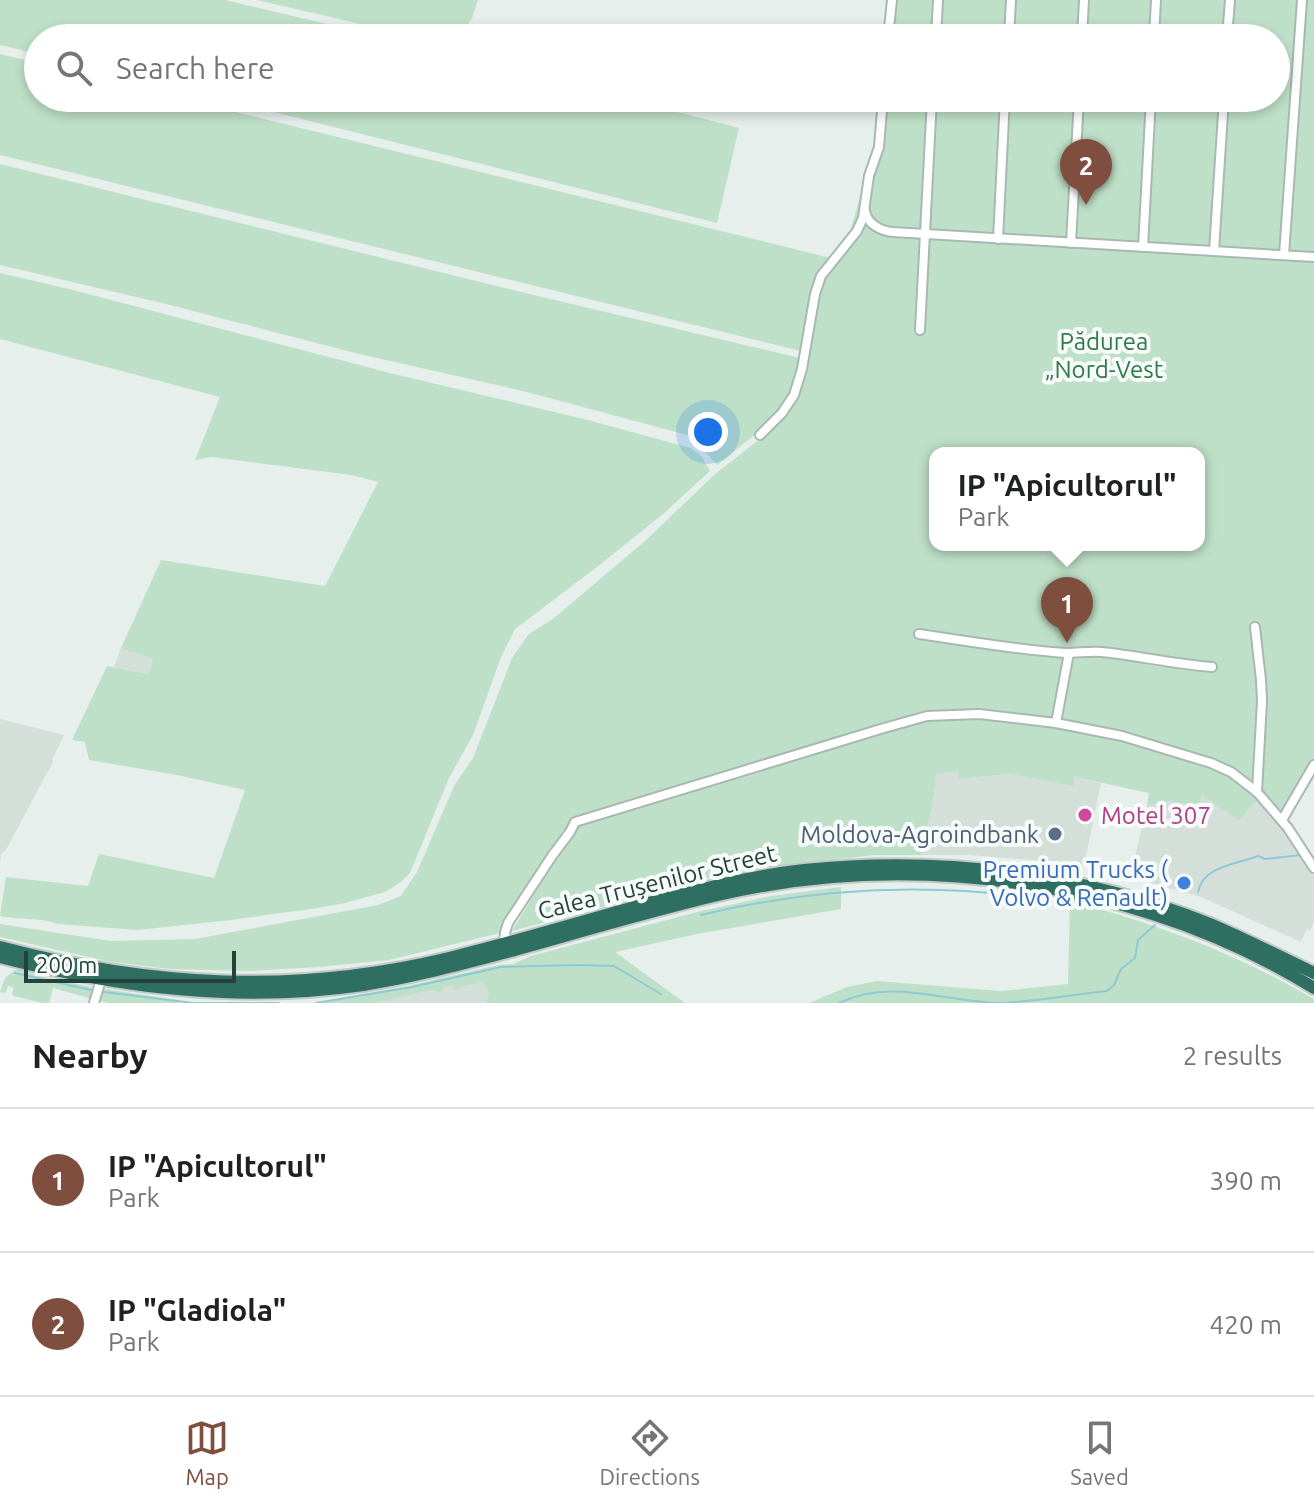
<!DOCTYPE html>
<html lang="en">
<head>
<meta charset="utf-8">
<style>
  :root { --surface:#fff; --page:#f6f6f6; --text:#202124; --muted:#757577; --line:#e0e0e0; --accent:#7f4e3f }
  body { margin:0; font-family:Ubuntu,sans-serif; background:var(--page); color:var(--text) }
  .scale { position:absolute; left:24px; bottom:20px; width:212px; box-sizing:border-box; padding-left:8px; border:4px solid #24423a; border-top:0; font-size:22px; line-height:28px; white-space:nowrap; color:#24423a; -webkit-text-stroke:6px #f7fbf9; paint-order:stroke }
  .you { position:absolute; left:708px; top:432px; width:28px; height:28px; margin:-20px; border:6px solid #fff; border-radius:50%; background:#1a73e8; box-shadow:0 0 0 12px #1a73e833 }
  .badge { display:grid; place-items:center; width:52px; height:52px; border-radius:50%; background:var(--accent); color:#fff; font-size:26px; font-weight:700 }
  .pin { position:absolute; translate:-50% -66px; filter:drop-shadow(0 2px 4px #0008) }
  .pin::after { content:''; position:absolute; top:42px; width:28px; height:24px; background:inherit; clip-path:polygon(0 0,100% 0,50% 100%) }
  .popup { position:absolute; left:929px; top:447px; width:276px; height:104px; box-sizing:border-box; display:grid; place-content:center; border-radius:16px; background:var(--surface); filter:drop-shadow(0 2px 6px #0005); font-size:26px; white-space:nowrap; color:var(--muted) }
  .popup b { font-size:30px; color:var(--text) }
  .popup::after { content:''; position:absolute; left:50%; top:100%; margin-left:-16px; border:16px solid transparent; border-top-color:var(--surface) }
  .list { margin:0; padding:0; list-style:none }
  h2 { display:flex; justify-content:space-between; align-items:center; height:104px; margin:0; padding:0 32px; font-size:34px }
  h2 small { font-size:26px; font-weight:400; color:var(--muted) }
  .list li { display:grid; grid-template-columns:52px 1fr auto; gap:24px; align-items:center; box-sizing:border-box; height:144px; padding:0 32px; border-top:2px solid var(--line) }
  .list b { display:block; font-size:30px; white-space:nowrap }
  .list p { margin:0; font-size:26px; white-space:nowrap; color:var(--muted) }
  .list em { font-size:26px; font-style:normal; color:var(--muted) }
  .icon { flex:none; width:44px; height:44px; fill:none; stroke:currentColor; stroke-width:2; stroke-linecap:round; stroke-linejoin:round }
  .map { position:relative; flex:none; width:1314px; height:1003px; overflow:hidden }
  .search { position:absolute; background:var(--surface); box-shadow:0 4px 12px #0003; left:24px; right:24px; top:24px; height:88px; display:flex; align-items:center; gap:20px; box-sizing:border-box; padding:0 28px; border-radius:44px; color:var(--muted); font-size:30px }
  .sheet { height:392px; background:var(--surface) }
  nav { display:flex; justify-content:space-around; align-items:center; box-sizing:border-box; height:112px; border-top:2px solid var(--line); background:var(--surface); font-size:22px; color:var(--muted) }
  nav a { display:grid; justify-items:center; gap:4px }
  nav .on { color:var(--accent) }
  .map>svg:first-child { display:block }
  .built { fill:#d4dfda }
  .green { fill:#bfe0c8; fill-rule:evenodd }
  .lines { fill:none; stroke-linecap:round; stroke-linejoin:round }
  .stream { stroke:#8ec9d4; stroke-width:2 }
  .minor-casing { stroke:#a8b8b2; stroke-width:12 }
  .highway-casing { stroke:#c2cac8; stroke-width:16 }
  .minor { stroke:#fff; stroke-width:8 }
  .highway { stroke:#2f6f62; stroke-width:12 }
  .hotel-dot { fill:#d1479c; stroke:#f7fbf9; stroke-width:3 }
  .service-dot { fill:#5c6f8a; stroke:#f7fbf9; stroke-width:3 }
  .shop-dot { fill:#3f7fe0; stroke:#f7fbf9; stroke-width:3 }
  .labels { text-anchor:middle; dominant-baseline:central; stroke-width:8; stroke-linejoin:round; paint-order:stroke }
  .park-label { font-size:24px; fill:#2d7a4b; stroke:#f7fbf9 }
  .hotel-label { font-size:24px; fill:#b23c85; stroke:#f7fbf9; text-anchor:start }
  .service-label { font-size:24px; fill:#4e5e75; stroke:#f7fbf9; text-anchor:end }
  .shop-label { font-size:24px; fill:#366cbe; stroke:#f7fbf9; text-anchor:end }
  .street-label { font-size:24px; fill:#24423a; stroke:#f7fbf9 }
</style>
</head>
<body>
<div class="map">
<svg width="1314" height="1003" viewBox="0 0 1314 1003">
  <rect width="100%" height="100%" fill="#e6efeb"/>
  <g class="built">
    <path d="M 121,648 L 154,659 L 149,674 L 114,667 Z"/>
    <path d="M 0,719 L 64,735 L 53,758 L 53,762 L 7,848 L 1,855 L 0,862 Z"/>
    <path d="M 959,771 L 960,779 L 1009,774 L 1072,785 L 1075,777 L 1101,783 L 1084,866 L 1030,860 L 970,855 L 922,855 L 934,796 L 936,774 Z"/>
    <path d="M 1201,794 L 1259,798 L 1280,823 L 1314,876 L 1314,922 L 1310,931 L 1307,929 L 1301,942 L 1201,897 L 1130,877 L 1147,806 L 1171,801 L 1197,807 Z"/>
    <path d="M 491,978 L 490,991 L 486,1003 L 345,1003 Z"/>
  </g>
  <g class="green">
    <path d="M 0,0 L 225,0 L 386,38 L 38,38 L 38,54 L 0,45 Z"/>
    <path d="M 257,0 L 478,0 L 472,18 L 460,38 L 421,38 Z"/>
    <path d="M 887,0 L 1314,0 L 1314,774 L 1288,820 L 1264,792 L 1239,820 L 1202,795 L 1197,807 L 1171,801 L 1147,806 L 1149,793 L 1075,777 L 1073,786 L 1009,774 L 959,779 L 959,771 L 936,774 L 934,796 L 922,855 L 874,855 L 728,873 L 512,931 L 559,853 L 550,854 L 500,933 L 389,960 L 319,967 L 251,971 L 170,969 L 111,962 L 0,937 L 0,924 L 111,941 L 195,939 L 378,905 L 401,896 L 417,872 L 454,786 L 473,758 L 512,658 L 528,635 L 554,618 L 645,541 L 714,475 L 765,435 L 757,433 L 717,465 L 691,436 L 519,390 L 355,353 L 166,304 L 0,265 L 0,164 L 517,291 L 800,358 L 801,351 L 0,155 L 0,54 L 38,63 L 38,98 L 178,98 L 831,258 L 847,241 L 874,152 L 878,98 L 1276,98 L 1276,38 L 884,38 ZM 935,453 L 1199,453 L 1199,545 L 935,545 Z"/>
    <path d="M 218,98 L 624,98 L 739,128 L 717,223 Z"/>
    <path d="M 0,273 L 69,289 L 394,374 L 584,419 L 691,448 L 702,457 L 710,471 L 663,514 L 597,567 L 515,629 L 501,657 L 473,735 L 449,778 L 410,873 L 401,882 L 385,892 L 345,903 L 318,908 L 231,920 L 138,930 L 58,924 C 39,917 19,920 0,916 L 6,877 L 88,886 L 99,854 L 214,878 L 245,790 L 177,775 L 89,760 L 85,742 L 72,740 L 107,666 L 149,674 L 153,659 L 121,648 L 161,560 L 325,586 L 378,482 L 351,475 L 211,457 L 195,460 L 220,397 L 0,339 Z"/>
    <path d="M 841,887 L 841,909 L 697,934 L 615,952 L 685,1003 L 486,1003 L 489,994 L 484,982 L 460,987 L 460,989 L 454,990 L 453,985 L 442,988 L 442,992 L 431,990 L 375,1003 L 313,1003 L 407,986 L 498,965 L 513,964 L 531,956 L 697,912 L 771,896 Z"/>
    <path d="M 1070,901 C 1156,923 1237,954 1314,999 L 1314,1003 L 809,1003 L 847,987 L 877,981 L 1001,991 L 1068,984 Z"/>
    <path d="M 15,970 L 20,970 L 44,977 L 92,987 L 95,991 L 91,1003 L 89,1003 L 89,998 L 53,988 L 49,1003 L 42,1003 L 14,996 L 12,993 L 14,988 L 8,986 L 5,993 L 0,992 L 5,978 Z"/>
    <path d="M 105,989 L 178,1000 L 179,1003 L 107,1003 L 101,1001 L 98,1003 L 100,992 Z"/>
  </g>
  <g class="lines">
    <g class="stream">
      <path d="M 1198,892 C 1203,866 1237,864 1258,856 L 1265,859 L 1301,855"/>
      <path d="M 1031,898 L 1069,904"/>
      <path d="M 701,915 C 805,890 914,883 1019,896"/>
      <path d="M 15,973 L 91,990"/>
      <path d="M 104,992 L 193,1003 L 279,1003"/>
      <path d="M 316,1003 L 412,987 L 501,967 L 578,965 L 614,966 L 661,994"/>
      <path d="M 839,1003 C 891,977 948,1003 1003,1003 C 1037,1001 1072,995 1107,991 L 1114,985 L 1121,969 L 1135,958 L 1138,940 L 1155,925"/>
    </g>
    <defs>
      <g id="minor">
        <path d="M 888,38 L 892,0"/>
        <path d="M 936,38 L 938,0"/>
        <path d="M 1009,38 L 1011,0"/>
        <path d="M 1082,38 L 1084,0"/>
        <path d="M 1154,38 L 1156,0"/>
        <path d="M 1227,38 L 1230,0"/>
        <path d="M 865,211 C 867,224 881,231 893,232 L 1314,257"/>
        <path d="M 998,239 L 1005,98"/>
        <path d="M 1071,243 L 1079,98"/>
        <path d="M 1143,247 L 1151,98"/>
        <path d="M 1214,251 L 1224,98"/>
        <path d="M 1284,255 L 1302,0"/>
        <path d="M 920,330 L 932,98"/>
        <path d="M 760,435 L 782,413 L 794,395 L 802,369 L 815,294 L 821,276 L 857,231 L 863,218 L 869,176 L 879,147 L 883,98"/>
        <path d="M 1255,627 L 1261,680 L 1262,701 L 1257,792"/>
        <path d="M 919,634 C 968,641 1017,650 1066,653 C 1078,653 1090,651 1102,652 C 1139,656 1175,664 1212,667"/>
        <path d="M 1056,723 L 1069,653"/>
        <path d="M 1282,820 L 1314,765"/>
        <path d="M 504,943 L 505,933 L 508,923 L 552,856 L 570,832 L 575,822 L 884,728 L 927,716 L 979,714 L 1056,723 L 1122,736 L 1211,763 L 1231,772 L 1257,792 L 1288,828 L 1314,868"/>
        <path d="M 94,1003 L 101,980"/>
      </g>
      <g id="highway">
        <path d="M 0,947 C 152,987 295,995 449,958 C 515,942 580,922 645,904 C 697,890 750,876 804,870 C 941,856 1082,873 1210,924 C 1245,939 1279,956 1314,973"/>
        <path d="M 0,957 C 121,988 239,1003 363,985 C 415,977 465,963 515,950 C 583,931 650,911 718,895 C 916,849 1140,881 1314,988"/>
      </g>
    </defs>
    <use href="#minor" class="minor-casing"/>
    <use href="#highway" class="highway-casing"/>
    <use href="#minor" class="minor"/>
    <use href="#highway" class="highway"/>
  </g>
  <circle class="hotel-dot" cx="1085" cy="815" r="8"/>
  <circle class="service-dot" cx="1055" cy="834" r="8"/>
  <circle class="shop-dot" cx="1184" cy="883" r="8"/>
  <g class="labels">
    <g class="park-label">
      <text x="1104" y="341">Pădurea<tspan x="1104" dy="28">„Nord-Vest</tspan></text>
    </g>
    <g class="hotel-label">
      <text x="1101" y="815">Motel 307</text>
    </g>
    <g class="service-label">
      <text x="1039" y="834">Moldova-Agroindbank</text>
    </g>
    <g class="shop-label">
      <text x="1168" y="869">Premium Trucks (<tspan x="1168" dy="28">Volvo &amp; Renault)</tspan></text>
    </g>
    <g class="street-label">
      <text transform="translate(657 882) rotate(-14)">Calea Trușenilor Street</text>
    </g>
  </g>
</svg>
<div class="scale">200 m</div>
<div class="you"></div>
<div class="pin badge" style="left:1067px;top:643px">1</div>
<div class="popup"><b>IP &quot;Apicultorul&quot;</b>Park</div>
<div class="pin badge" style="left:1086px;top:205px">2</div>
<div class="search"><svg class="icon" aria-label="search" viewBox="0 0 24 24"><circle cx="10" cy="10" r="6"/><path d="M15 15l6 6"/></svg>Search here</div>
</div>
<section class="sheet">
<h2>Nearby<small>2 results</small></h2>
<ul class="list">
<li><span class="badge">1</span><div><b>IP &quot;Apicultorul&quot;</b><p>Park</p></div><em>390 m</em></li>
<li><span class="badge">2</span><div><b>IP &quot;Gladiola&quot;</b><p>Park</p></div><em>420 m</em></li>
</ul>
</section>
<nav>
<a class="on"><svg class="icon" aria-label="map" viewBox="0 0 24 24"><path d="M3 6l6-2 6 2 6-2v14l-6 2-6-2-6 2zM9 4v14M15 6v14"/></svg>Map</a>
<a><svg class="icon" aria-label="directions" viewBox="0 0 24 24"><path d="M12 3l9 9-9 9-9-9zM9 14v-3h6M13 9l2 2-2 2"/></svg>Directions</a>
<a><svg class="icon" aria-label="saved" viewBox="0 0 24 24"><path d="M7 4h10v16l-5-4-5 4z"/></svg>Saved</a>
</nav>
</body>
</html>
